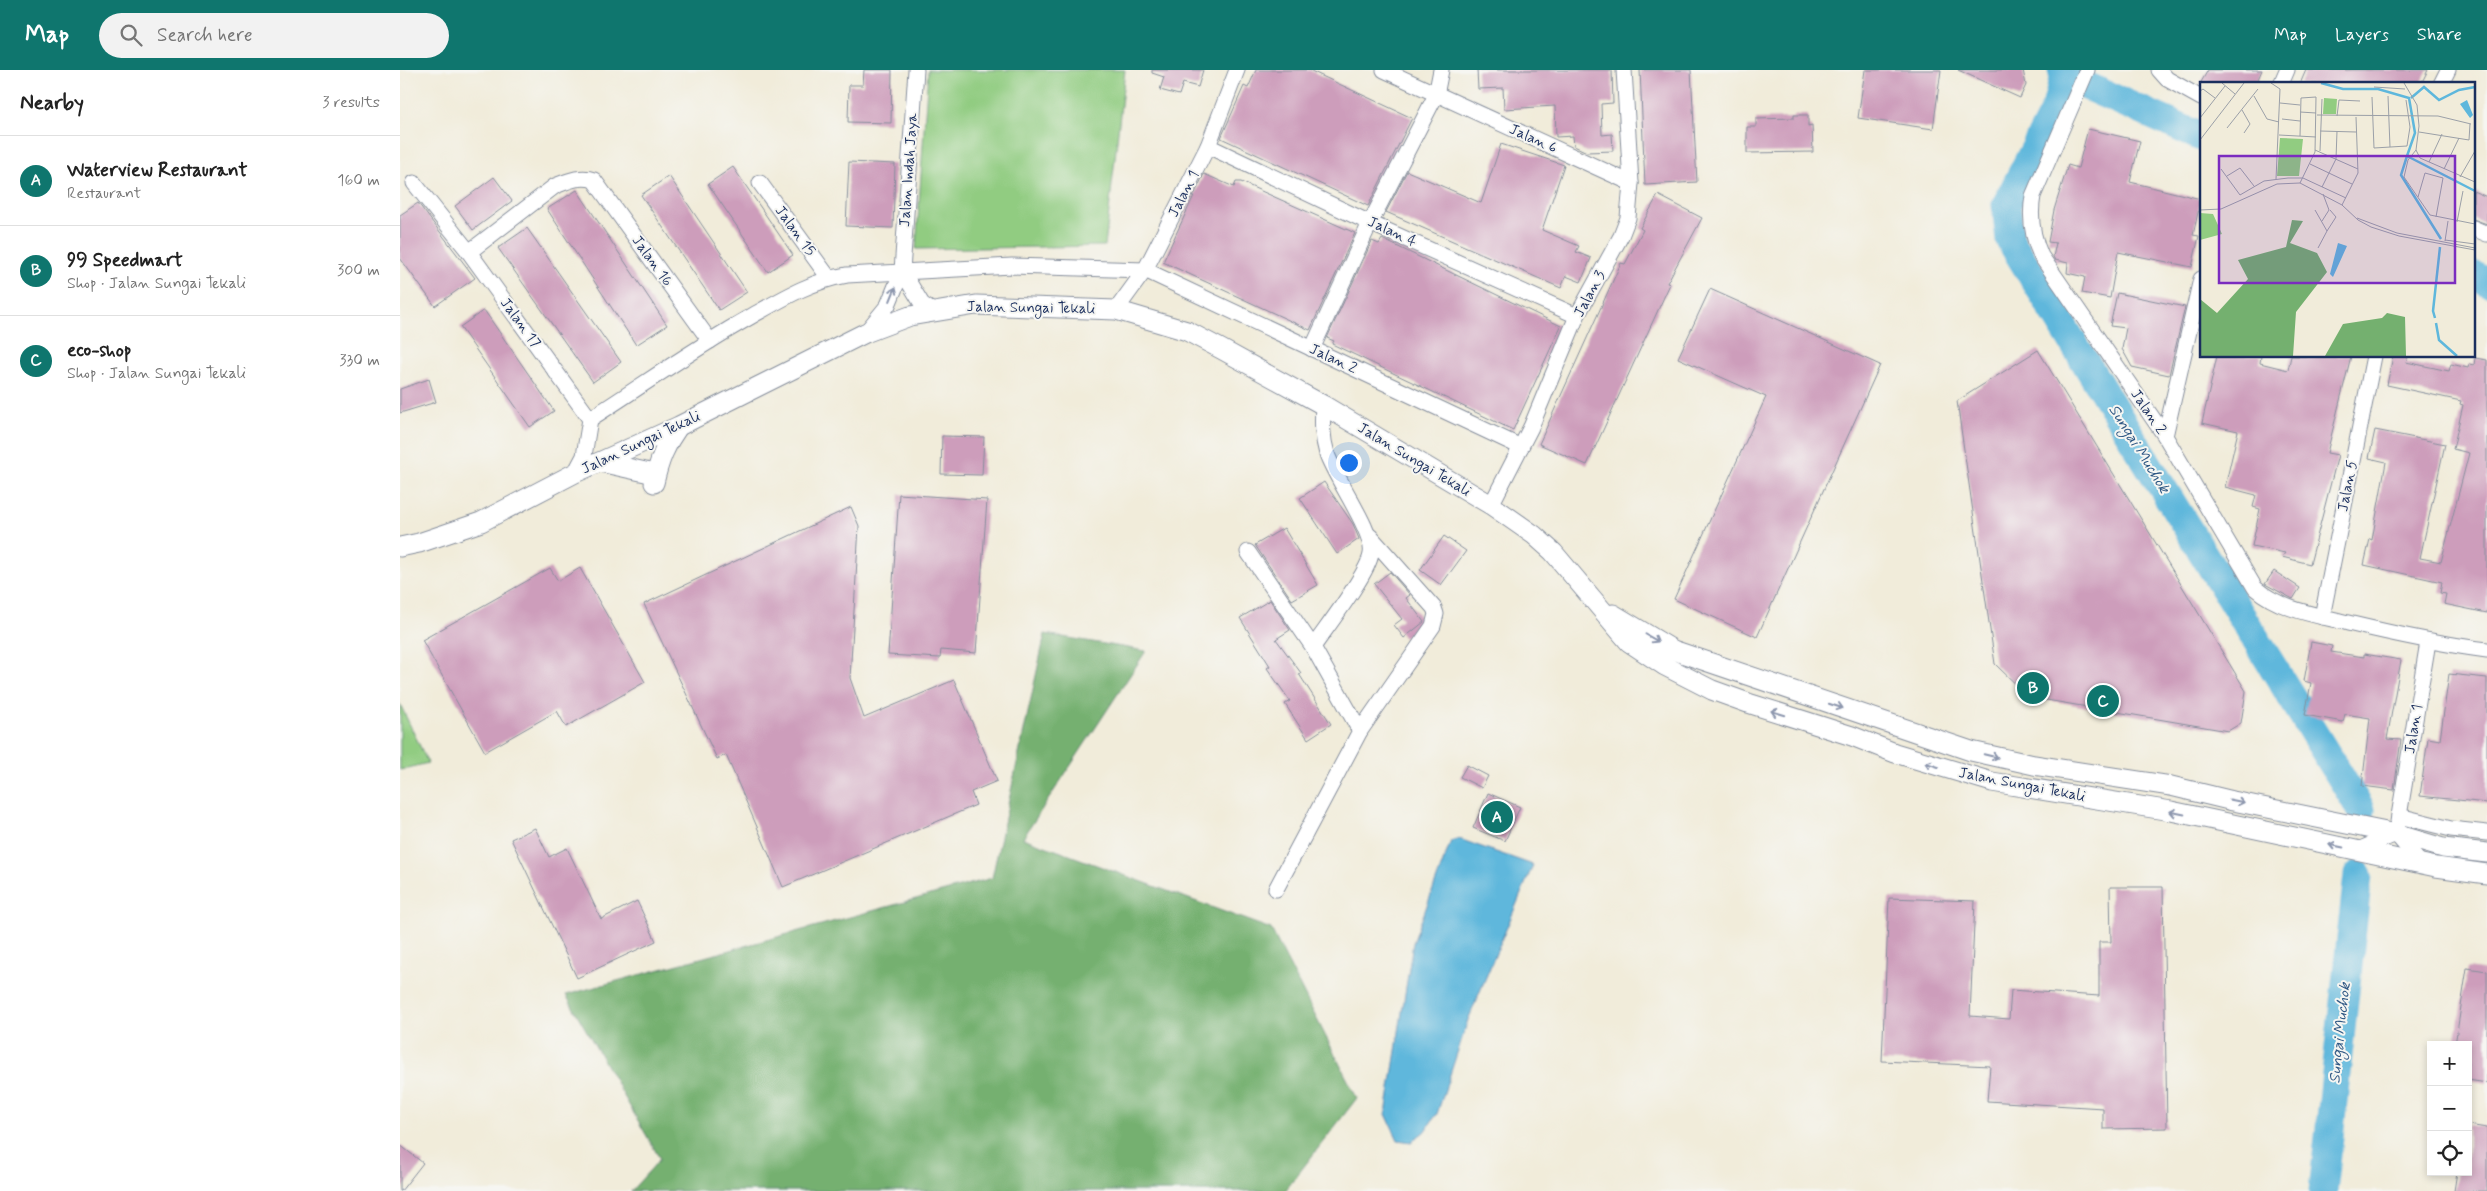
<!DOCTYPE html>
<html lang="en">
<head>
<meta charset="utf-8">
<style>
  :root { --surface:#fff; --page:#f2f2f2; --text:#222; --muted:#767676; --line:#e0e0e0; --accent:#0f766e }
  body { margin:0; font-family:Mynerve,sans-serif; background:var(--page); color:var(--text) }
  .controls { position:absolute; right:15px; bottom:15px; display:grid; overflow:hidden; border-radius:0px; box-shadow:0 2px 8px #0003 }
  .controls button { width:45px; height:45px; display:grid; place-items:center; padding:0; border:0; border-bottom:1px solid var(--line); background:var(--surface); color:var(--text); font:25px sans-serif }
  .you { position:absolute; left:948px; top:392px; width:18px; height:18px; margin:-12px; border:4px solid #fff; border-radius:50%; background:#1a73e8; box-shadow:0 0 0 8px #1a73e833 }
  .badge { display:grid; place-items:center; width:32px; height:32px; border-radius:50%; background:var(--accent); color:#fff; font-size:16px; font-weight:700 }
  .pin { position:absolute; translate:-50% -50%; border:2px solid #fff; box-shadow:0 1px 5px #0006 }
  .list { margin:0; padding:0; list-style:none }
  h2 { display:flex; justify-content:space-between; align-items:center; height:65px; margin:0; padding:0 20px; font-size:21px }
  h2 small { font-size:16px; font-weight:400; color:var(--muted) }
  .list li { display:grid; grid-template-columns:32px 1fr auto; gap:15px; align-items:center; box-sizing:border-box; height:90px; padding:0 20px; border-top:1px solid var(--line) }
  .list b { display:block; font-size:19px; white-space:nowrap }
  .list p { margin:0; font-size:16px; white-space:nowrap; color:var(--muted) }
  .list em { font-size:16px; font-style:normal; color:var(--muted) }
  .icon { flex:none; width:28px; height:28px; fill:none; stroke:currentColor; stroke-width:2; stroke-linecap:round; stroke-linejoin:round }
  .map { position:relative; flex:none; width:2087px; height:1121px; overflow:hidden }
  header { display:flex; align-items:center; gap:30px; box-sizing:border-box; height:70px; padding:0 25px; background:var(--accent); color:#fff }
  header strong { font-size:24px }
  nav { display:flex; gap:28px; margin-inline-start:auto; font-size:18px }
  .search { width:350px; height:45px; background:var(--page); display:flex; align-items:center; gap:12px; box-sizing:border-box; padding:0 18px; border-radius:28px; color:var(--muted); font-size:19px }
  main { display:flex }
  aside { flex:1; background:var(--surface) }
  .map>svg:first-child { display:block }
  .green { fill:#91cc81; stroke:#567e70 }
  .forest { fill:#74b06f; stroke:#487066 }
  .water { fill:#5eb7dc; stroke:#3c739d }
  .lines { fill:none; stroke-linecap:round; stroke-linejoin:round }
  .river { stroke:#5eb7dc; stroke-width:29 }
  .building { fill:#cd9dbb }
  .minor-casing { stroke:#868e9c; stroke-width:17 }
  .tertiary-casing { stroke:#868e9c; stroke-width:21 }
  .minor { stroke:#fff; stroke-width:15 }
  .tertiary { stroke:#fff; stroke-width:19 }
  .oneway { stroke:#8d97ae }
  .labels { text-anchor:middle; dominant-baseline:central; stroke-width:4; stroke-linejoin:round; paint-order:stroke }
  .street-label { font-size:15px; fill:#1b2f5e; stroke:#f6f6f2 }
  .water-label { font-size:16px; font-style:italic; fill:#2f5884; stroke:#f6f6f2 }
  .inset-river { fill:none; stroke:#5eb7dc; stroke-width:2.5 }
  .inset-road { fill:none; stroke:#9ba0a8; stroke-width:1 }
  .view { fill:#7b2cbf; fill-opacity:0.15; stroke:#7b2cbf; stroke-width:2.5 }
  .inset-edge { fill:none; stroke:#1b2f5e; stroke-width:2.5 }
</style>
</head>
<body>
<header>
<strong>Map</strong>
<div class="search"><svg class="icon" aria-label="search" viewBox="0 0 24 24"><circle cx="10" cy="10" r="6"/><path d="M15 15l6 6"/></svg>Search here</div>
<nav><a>Map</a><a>Layers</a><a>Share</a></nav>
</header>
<main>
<aside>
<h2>Nearby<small>3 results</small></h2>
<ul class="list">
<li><span class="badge">A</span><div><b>Waterview Restaurant</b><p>Restaurant</p></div><em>160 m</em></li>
<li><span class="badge">B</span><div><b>99 Speedmart</b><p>Shop · Jalan Sungai Tekali</p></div><em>300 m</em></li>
<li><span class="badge">C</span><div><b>eco-shop</b><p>Shop · Jalan Sungai Tekali</p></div><em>330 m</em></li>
</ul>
</aside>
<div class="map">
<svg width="2087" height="1121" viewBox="0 0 2087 1121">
  <rect width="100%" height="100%" fill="#f6f6f2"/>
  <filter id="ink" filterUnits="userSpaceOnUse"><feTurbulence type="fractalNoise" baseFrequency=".02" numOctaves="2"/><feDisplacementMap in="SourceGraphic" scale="10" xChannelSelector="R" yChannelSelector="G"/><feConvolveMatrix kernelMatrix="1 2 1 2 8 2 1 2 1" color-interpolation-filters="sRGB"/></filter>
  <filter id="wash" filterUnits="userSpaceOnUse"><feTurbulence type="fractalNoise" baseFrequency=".0096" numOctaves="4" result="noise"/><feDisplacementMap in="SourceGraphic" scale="20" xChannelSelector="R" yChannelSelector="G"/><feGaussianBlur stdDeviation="1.12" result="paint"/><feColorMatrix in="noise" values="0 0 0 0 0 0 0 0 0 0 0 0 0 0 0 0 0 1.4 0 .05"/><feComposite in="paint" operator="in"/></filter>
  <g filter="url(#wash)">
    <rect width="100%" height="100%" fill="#f1ecda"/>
    <g class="green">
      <path d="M 528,0 L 725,0 L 705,176 L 516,179 Z"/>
      <path d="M 0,634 L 28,693 L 0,700 Z"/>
    </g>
    <path class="forest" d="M 645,564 L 746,581 L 623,768 L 871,859 L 957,1028 L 885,1121 L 231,1121 L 260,1089 L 166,925 L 592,808 Z"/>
    <path class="water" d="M 1059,769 L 1133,795 L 1068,950 L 1037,1044 L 1024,1062 L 1011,1072 L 998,1070 L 986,1044 L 1013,873 L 1051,771 Z"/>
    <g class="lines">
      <g class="river">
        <path d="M 1662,0 L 1664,6 L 1801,67"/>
        <path d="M 1664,6 L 1656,37 L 1606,135 L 1610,170 L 1961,740"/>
        <path d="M 2073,205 L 2087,212"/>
        <path d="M 1923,1121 L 1958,805"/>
      </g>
    </g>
    <g id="blocks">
      <g class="building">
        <path d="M 464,0 L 492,0 L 491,53 L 448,52 L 449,15 L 463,15 Z"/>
        <path d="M 752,0 L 803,0 L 798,17 L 783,13 L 779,25 L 760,20 L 764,7 L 752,3 Z"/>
        <path d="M 856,0 L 909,0 L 1012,48 L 968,136 L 821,68 L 844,16 L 848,18 Z"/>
        <path d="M 1077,0 L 1212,0 L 1213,33 L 1201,34 L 1202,65 L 1212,64 L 1213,81 L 1187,82 L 1174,76 L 1173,66 L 1156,67 L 1155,36 L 1104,39 L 1103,18 L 1078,19 Z"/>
        <path d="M 1240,0 L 1291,0 L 1297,112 L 1245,115 Z"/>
        <path d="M 1465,0 L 1541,0 L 1533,59 L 1458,48 Z"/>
        <path d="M 1558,0 L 1623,0 L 1626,15 L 1620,28 Z"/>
        <path d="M 1808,0 L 1862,0 L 1856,14 L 1800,14 Z"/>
        <path d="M 1906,0 L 2028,0 L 2021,14 L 1900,14 Z"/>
        <path d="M 1394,45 L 1408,45 L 1408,56 L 1412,55 L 1413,82 L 1347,83 L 1347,57 L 1356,57 L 1356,49 L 1394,48 Z"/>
        <path d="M 1688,59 L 1740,71 L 1730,112 L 1801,129 L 1793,165 L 1799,166 L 1792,197 L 1718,182 L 1710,228 L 1682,223 L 1685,207 L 1667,203 L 1668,193 L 1655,190 L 1653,187 L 1656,173 L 1648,172 L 1654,140 L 1668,95 L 1678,98 Z"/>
        <path d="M 1101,74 L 1164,95 L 1142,160 L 1179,176 L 1176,182 L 1191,188 L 1181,212 L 1166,206 L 1161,218 L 986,142 L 1007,101 L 1081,133 Z"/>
        <path d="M 449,92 L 495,94 L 493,158 L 446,156 Z"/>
        <path d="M 333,97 L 393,185 L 368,202 L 308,114 Z"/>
        <path d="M 804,104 L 834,117 L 836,112 L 841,112 L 955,163 L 910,260 L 763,192 Z"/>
        <path d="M 269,106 L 347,222 L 319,240 L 241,125 Z"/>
        <path d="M 94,107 L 112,131 L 73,160 L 55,136 Z"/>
        <path d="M 177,120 L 267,255 L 236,275 L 147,139 Z"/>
        <path d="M 2073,121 L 2087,127 L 2087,154 L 2073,149 Z"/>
        <path d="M 1258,125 L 1302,148 L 1267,213 L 1270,214 L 1187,395 L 1139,374 L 1221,193 L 1225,194 L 1243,160 L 1240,158 Z"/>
        <path d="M 18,133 L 75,208 L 35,236 L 0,188 L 0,145 Z"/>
        <path d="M 127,158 L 221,292 L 193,312 L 98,178 Z"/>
        <path d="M 982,169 L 1161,256 L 1113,360 L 932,274 L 934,271 L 927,268 L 972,171 L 979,174 Z"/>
        <path d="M 1310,219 L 1480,295 L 1357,567 L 1274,529 L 1366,327 L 1278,288 Z"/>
        <path d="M 1717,223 L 1785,237 L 1769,305 L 1732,297 L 1722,279 L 1726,258 L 1710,256 Z"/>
        <path d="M 84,240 L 154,341 L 130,357 L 60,257 Z"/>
        <path d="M 1638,280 L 1846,621 L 1841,653 L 1828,661 L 1629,627 L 1595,594 L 1557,331 Z"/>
        <path d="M 1817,286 L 1861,286 L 1860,293 L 1888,300 L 1891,286 L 1951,286 L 1927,383 L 1938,385 L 1910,494 L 1882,487 L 1885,483 L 1852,476 L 1860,439 L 1853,437 L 1856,425 L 1825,417 L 1838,361 L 1802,353 Z"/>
        <path d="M 1993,286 L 2008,286 L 2006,292 L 2049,301 L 2051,294 L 2068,298 L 2069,294 L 2074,295 L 2075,288 L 2087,290 L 2087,543 L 2044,534 L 2046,524 L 2040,523 L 2042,512 L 1964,495 L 1970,469 L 1972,470 L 1986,392 L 1969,388 L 1975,360 L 2045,374 L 2020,488 L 2041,492 L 2069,383 L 2053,379 L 2063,335 L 2060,334 L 2061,331 L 1987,315 Z"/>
        <path d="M 29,309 L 36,332 L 0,343 L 0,319 Z"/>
        <path d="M 542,366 L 584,367 L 582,405 L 541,404 Z"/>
        <path d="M 924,412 L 953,454 L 959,469 L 937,484 L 900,428 Z"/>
        <path d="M 499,424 L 587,430 L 576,583 L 541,580 L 540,588 L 488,585 Z"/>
        <path d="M 451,437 L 459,456 L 450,608 L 464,648 L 554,610 L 597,711 L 571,722 L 576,735 L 383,817 L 326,685 L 317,689 L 244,534 Z"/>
        <path d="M 884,458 L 918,515 L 892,530 L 855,475 Z"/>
        <path d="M 1044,466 L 1066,481 L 1041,515 L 1020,500 Z"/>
        <path d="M 150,498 L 158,511 L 180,498 L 245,612 L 166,657 L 157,641 L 85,682 L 22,570 Z"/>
        <path d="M 1874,501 L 1900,518 L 1893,529 L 1865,514 Z"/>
        <path d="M 990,502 L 1010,525 L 1006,528 L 1024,552 L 1004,568 L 994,555 L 1002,549 L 974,514 Z"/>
        <path d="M 870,530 L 890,560 L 876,569 L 901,603 L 899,604 L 931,654 L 908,669 L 885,634 L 890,631 L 867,598 L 870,596 L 840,548 Z"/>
        <path d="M 1911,572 L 1932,576 L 1931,582 L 1964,587 L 1964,584 L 2001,590 L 1987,669 L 2001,670 L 1994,720 L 1962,716 L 1970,648 L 1945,644 L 1943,652 L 1905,645 L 1911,613 L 1904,611 Z"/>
        <path d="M 2049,604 L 2087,608 L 2087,733 L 2020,726 L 2028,668 L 2040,670 Z"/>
        <path d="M 1067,695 L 1088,706 L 1082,718 L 1060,707 Z"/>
        <path d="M 1088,723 L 1120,737 L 1105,771 L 1073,758 Z"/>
        <path d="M 135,758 L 149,787 L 167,778 L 201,849 L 237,831 L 256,871 L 177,908 L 111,769 Z"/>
        <path d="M 1710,817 L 1763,817 L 1767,1058 L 1703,1059 L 1703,1038 L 1587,1031 L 1590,996 L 1482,991 L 1489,828 L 1575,831 L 1570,946 L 1609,949 L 1611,920 L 1699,926 L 1699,872 L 1711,872 Z"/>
        <path d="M 2067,898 L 2087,901 L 2087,1013 L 2068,1010 L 2068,975 L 2055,975 Z"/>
        <path d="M 2068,1055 L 2087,1058 L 2087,1121 L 2054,1121 L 2057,1102 L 2068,1102 Z"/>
        <path d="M 0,1075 L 23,1093 L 1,1121 L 0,1121 Z"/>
      </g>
    </g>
  </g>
  <g filter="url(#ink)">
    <use href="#blocks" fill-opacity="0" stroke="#868e9c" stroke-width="1"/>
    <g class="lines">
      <defs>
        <g id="minor">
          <path d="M 984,0 L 1231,113"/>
          <path d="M 1687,0 L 1633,126 C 1629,148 1632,166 1641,186 L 1765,366 L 1855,518 C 1880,540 1917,545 1948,553 C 1994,564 2040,574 2087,580"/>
          <path d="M 1759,0 L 1767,9 L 1801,28"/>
          <path d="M 1881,14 L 1887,0"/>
          <path d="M 2041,14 L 2048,0"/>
          <path d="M 808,76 L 970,153 L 1177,246"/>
          <path d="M 14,113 L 69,182 L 190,349 L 184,386 L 175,403"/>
          <path d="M 360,113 L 429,208"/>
          <path d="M 2073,158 L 2087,164"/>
          <path d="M 69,182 L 155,116 C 168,111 181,105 194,110 L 310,271"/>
          <path d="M 502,201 L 516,0"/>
          <path d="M 716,240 L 745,200 L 808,76 L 837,0"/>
          <path d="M 466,262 L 488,235 L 502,201 L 522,234 L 531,240"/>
          <path d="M 912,279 L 970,153 L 1036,25 L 1041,0"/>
          <path d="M 190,349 C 243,315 295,278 350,247 C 382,229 411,211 447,205 L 612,196 L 745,200 L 1121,377"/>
          <path d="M 1765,366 L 1801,209"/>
          <path d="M 1091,435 L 1131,357 L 1177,246 L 1221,166 L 1228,148 L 1231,113 L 1224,0"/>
          <path d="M 848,482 L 913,577 L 960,661 L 876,819"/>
          <path d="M 1922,547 L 1974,286"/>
          <path d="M 913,577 C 926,558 968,504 971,484 C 975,463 935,408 927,384 C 922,367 922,353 923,335"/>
          <path d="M 960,661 L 1033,556 L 1036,544 L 1034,538 L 970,466"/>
          <path d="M 1999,746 L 2051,759 L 2087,763"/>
          <path d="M 1996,764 L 2028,572"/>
          <path d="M 1958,780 L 1996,764 L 2021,794"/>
        </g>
        <g id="tertiary">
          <path d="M 200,392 L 250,403"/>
          <path d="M 254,413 C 259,391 265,375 278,357"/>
          <path d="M 0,477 L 19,473 L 81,452 L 175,403 L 279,356 L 465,263 L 510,246 L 576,235 L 716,240 L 787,261 L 821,279 L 923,335 L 1091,435 L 1134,465 L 1153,482 L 1229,572 L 1265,596 L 1312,620 L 1348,633 L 1452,666 L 1495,683 L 1592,712 L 1771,741 L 2036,797 L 2087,804"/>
          <path d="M 1213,544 L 1273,580 L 1571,681 L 1634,695 L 1771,716 L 1833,731 L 1996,764 L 2043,778 L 2087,783"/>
        </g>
      </defs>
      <use href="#minor" class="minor-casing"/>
      <use href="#tertiary" class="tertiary-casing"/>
      <use href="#minor" class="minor"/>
      <use href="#tertiary" class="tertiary"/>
    </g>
    <defs><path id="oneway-shaft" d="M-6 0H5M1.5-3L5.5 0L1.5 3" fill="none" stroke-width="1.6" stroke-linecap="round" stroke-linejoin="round" transform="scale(1.25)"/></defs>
    <g class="oneway">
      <use href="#oneway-shaft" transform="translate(493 224) rotate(-68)"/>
      <use href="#oneway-shaft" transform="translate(1252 568) rotate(30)"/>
      <use href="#oneway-shaft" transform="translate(1436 636) rotate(18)"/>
      <use href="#oneway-shaft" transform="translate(1378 643) rotate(-163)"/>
      <use href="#oneway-shaft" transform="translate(1591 686) rotate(13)"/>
      <use href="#oneway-shaft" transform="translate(1532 695) rotate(-162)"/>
      <use href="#oneway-shaft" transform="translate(1837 731) rotate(12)"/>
      <use href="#oneway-shaft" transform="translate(1777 743) rotate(-169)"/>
      <use href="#oneway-shaft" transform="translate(1936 776) rotate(-168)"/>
    </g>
  </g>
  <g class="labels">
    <g class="street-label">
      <text transform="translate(1133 69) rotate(24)">Jalan 6</text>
      <text transform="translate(509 100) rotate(-86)">Jalan Indah Jaya</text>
      <text transform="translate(784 124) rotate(-63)">Jalan 1</text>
      <text transform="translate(395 161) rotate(54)">Jalan 15</text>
      <text transform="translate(992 162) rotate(25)">Jalan 4</text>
      <text transform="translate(252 191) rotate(54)">Jalan 16</text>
      <text transform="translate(1190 224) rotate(-62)">Jalan 3</text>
      <text transform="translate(631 238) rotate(1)">Jalan Sungai Tekali</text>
      <text transform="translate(120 253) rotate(54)">Jalan 17</text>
      <text transform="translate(933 289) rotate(25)">Jalan 2</text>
      <text transform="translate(1748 342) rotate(56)">Jalan 2</text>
      <text transform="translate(241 373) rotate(-25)">Jalan Sungai Tekali</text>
      <text transform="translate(1014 390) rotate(31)">Jalan Sungai Tekali</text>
      <text transform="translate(1948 416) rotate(-79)">Jalan 5</text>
      <text transform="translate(2014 659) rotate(-81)">Jalan 1</text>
      <text transform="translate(1622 715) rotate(11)">Jalan Sungai Tekali</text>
    </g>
    <g class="water-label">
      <text transform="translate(1739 379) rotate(58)">Sungai Muchok</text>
      <text transform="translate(1940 963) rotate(-84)">Sungai Muchok</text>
    </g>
  </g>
  <g transform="translate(1800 12)">
    <rect width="275" height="275" fill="#f1ecda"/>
    <path d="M 124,16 L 137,17 L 136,32 L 123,32 ZM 80,56 L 103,57 L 99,94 L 77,94 ZM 0,131 L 13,132 L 22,152 L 0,158 Z" fill="#91cc81"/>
    <path d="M 92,138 L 103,139 L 90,161 L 117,171 L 127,190 L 96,230 L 93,274 L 0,274 L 0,217 L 17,231 L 48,197 L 38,178 L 86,165 ZM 187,231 L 205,235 L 206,274 L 125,274 L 143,242 L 182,236 Z" fill="#74b06f"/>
    <path d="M 267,18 L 273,33 L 270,36 L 260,22 ZM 138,161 L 147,164 L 133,195 L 130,192 Z" fill="#5eb7dc"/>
    <path class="inset-river" d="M 121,1 L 143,7 L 178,7 L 209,16 L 215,51 L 207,74 L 275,109M 211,16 L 224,5 L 239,18 L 259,8 L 275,5M 207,74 L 201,93 L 241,157M 235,236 L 233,229 L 240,165M 236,241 L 239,258 L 257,274"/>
    <path class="inset-road" d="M 22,1 L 35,12M 71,1 L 80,7 L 76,97M 204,1 L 217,23 L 219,44 L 216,68 L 208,78 L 204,95 L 230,133 L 275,142M 174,5 L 205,7M 0,9 L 3,7 L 15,16M 54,14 L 67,37 L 79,40M 188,14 L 190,65M 172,15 L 174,66 L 207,64 L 210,45 L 206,18M 80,21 L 100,23M 42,28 L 50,42 L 44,51M 100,30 L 116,31M 117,33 L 238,34 L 271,42M 137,34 L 139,18 L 160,19M 0,36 L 25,4M 82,37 L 100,39M 27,46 L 58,7M 120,49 L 156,50M 219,50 L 269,58 L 270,42M 79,53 L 116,55M 0,58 L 44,1M 115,68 L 158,87M 216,68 L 220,76 L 275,100M 120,69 L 122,17M 229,80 L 242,52M 110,82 L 152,102M 21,87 L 40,113M 244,87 L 259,56M 27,94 L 40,86 L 54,104M 260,95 L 275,69M 100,101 L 115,70 L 116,15 L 101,16 L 100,54M 122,105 L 136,77 L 137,49M 40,113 L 64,99 L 88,96 L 103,96 L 146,116M 218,115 L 225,91 L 243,96 L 236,135M 142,123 L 158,91 L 156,35M 0,128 L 21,127 L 77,102 L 100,101 L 142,123 L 158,138 L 171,145 L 199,154 L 275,168M 115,128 L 127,149 L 118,166M 157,136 L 197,151 L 275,166M 122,139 L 129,128 L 123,112M 257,140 L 263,109M 127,149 L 136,135 L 130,128M 245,158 L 275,162M 245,159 L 248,139"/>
    <path class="view" d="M 19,74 L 255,74 L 255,201 L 19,201 Z"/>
    <rect width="275" height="275" class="inset-edge"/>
  </g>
</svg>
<div class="controls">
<button>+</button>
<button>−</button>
<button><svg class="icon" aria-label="locate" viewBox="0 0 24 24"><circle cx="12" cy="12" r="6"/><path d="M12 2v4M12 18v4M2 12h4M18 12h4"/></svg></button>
</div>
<div class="you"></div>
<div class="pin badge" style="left:1097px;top:747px">A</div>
<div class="pin badge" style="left:1633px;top:618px">B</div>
<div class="pin badge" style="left:1703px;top:631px">C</div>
</div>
</main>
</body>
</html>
